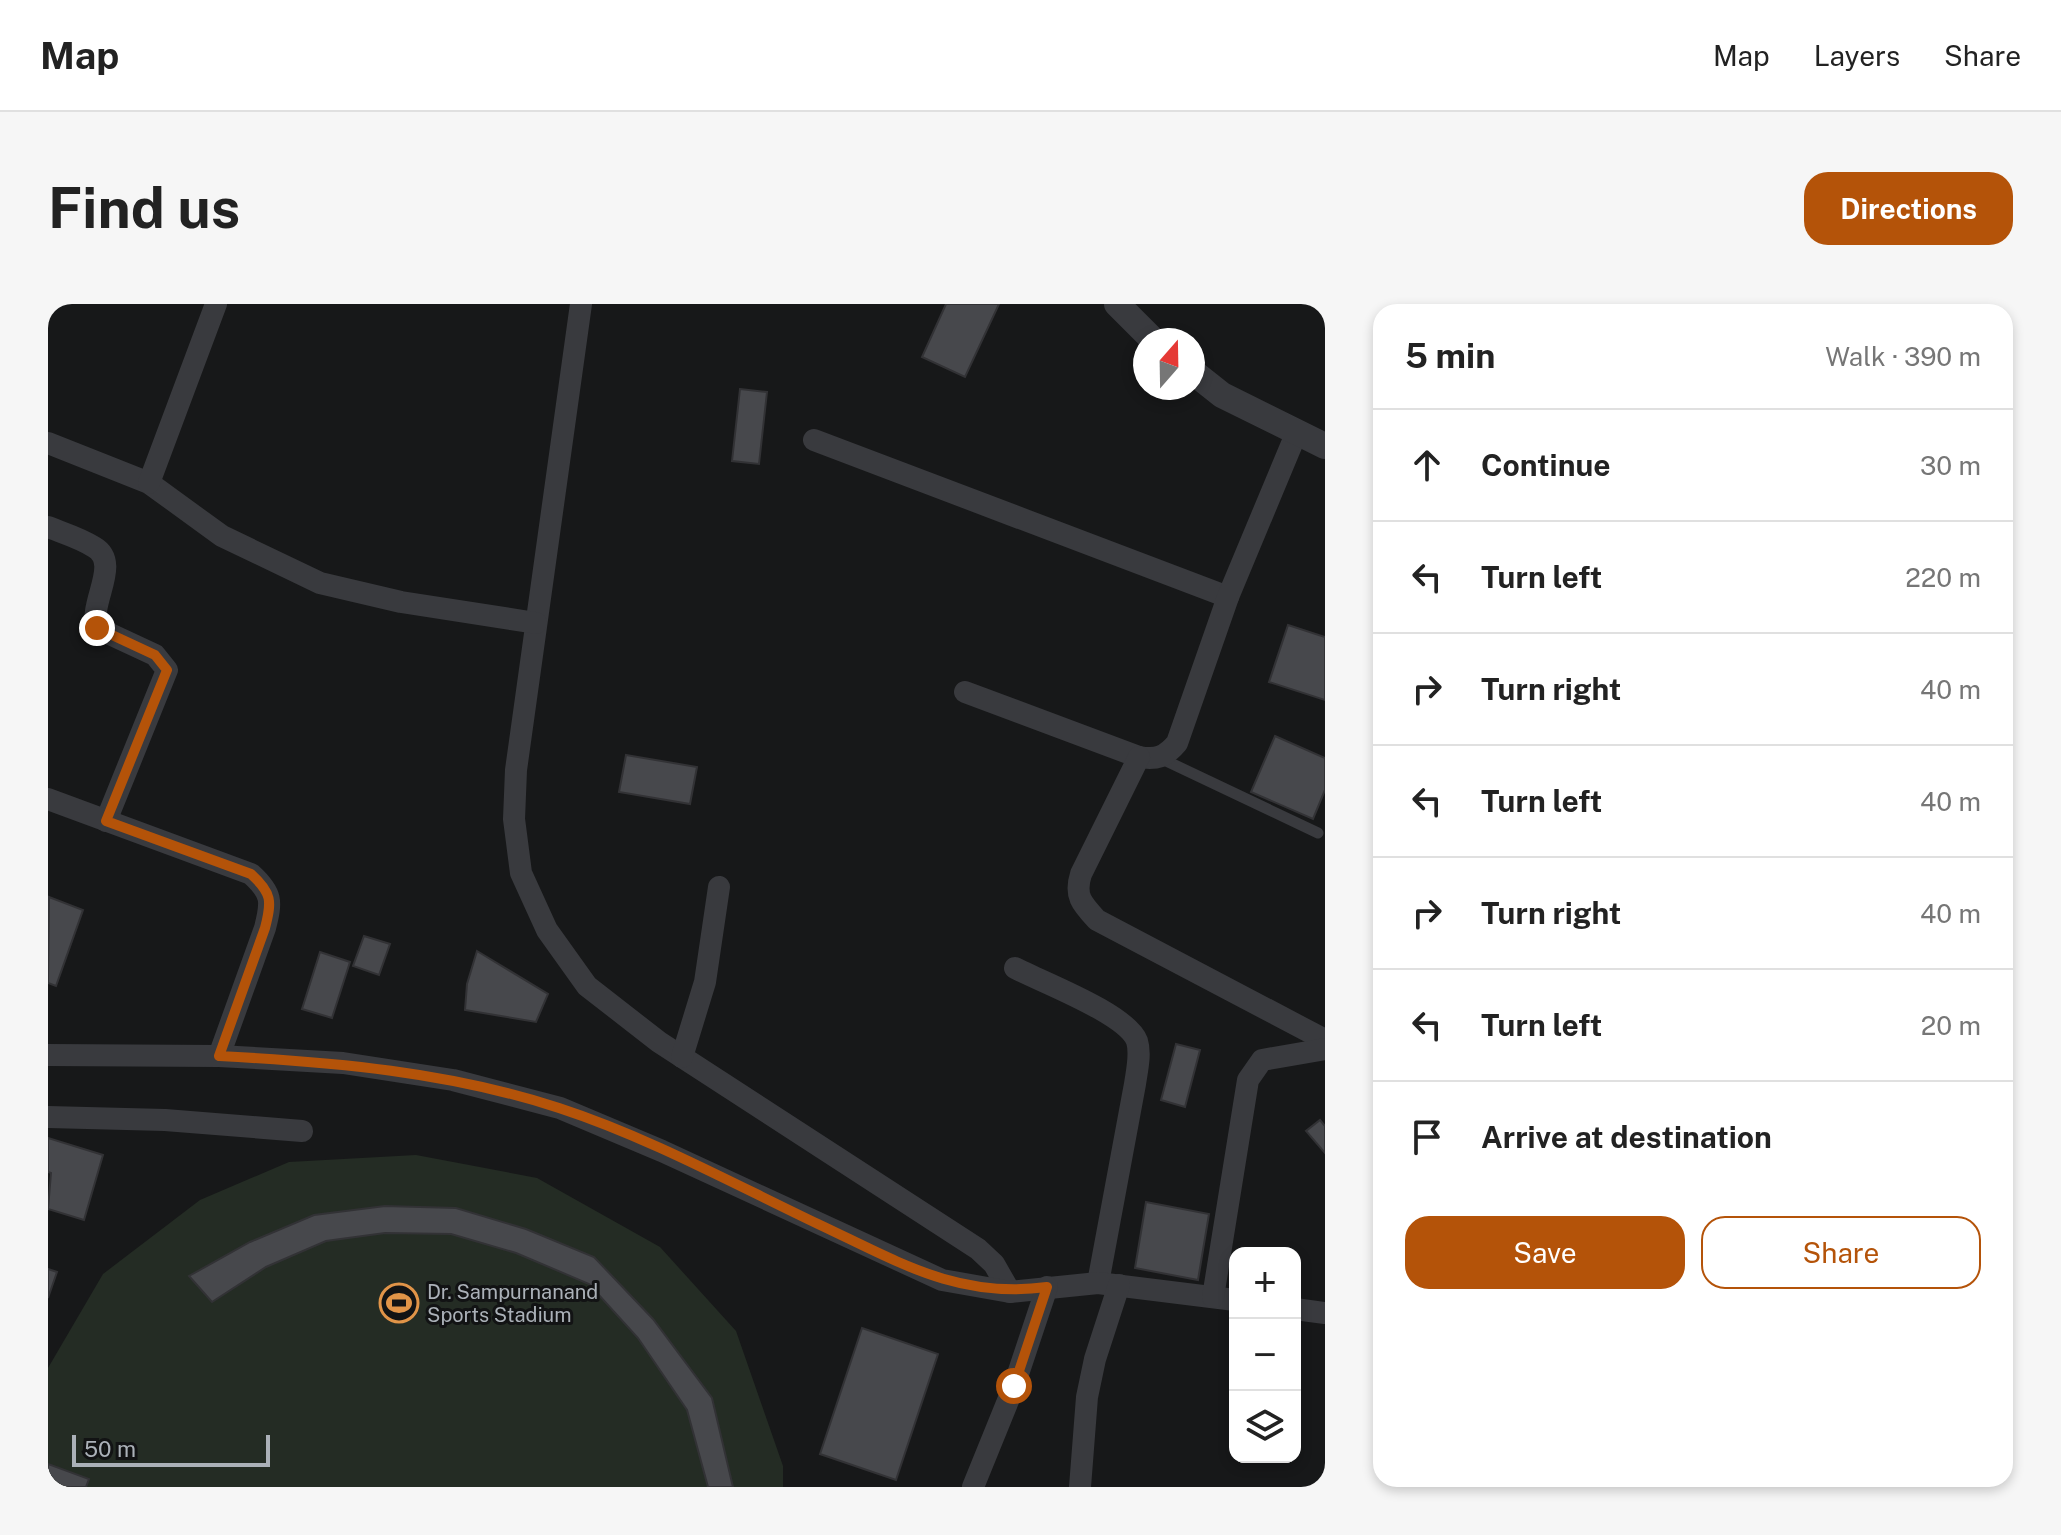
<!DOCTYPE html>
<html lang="en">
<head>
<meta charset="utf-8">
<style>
  :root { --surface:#fff; --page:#f6f6f6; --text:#222; --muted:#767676; --line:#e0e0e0; --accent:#b45309 }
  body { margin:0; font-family:"Public Sans",sans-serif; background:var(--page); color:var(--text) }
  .controls { position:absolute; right:24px; bottom:24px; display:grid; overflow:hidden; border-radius:16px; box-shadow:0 4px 12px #0003 }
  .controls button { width:72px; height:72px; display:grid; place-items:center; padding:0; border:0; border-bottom:2px solid var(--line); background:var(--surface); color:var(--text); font:40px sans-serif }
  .compass { position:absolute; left:1085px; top:24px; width:72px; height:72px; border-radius:50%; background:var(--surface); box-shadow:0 4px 12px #0003; rotate:20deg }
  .scale { position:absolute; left:24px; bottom:20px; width:198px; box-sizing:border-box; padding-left:8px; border:4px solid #abb1b8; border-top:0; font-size:22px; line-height:28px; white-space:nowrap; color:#abb1b8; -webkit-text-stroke:6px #121314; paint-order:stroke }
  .stop { position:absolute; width:24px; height:24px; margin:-18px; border:6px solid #b45309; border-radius:50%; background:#fff }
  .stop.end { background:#b45309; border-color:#fff; box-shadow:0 2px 8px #0008 }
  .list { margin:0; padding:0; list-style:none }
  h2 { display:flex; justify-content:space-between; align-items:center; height:104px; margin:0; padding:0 32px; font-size:34px }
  h2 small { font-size:26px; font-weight:400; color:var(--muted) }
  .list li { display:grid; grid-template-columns:52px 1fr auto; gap:24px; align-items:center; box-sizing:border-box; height:112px; padding:0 32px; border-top:2px solid var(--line) }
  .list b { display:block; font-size:30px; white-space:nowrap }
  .list em { font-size:26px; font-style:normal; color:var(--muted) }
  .actions { display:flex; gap:16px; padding:24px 32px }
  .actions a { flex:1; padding:18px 0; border:2px solid var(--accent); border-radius:24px; text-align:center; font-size:28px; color:var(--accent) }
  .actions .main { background:var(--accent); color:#fff }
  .icon { flex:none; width:44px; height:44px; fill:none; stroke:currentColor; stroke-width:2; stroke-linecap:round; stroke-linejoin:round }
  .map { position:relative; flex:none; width:1277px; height:1183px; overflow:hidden; border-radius:24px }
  header { display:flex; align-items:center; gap:48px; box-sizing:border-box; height:112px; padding:0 40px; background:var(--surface); border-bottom:2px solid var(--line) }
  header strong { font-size:38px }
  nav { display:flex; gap:44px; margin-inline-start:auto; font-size:28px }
  .intro { display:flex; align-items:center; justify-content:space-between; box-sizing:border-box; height:192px; padding:0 48px }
  h1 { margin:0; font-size:56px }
  .button { padding:20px 36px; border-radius:24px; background:var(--accent); color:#fff; font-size:28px; font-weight:700 }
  main { display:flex; gap:48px; padding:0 48px }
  aside { flex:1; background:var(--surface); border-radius:24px; box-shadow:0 4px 12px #0003 }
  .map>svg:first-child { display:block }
  .grass { fill:#242c24 }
  .building { fill:#47484c; stroke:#323235; stroke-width:2 }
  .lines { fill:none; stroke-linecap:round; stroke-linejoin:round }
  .service { stroke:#393a3e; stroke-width:11 }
  .minor { stroke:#393a3e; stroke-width:22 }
  .tertiary { stroke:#393a3e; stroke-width:26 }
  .route { stroke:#b45309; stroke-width:10 }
  .labels { text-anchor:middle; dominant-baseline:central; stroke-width:6; stroke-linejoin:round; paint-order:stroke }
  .poi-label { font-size:20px; fill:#abb1b8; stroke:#121314; text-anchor:start }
</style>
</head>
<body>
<header>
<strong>Map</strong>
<nav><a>Map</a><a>Layers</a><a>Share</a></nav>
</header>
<div class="intro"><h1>Find us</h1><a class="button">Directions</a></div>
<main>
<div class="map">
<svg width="1277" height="1183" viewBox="0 0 1277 1183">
  <rect width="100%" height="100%" fill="#171819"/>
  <path class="grass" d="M 368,851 L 489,874 L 612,943 L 688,1027 L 735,1162 L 735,1183 L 0,1183 L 0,1064 L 55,970 L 152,896 L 241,858 Z"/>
  <g class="building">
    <path d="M 898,0 L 951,0 L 917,73 L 874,53 Z"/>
    <path d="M 692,85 L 719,88 L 711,160 L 684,157 Z"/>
    <path d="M 1240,321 L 1277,333 L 1277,396 L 1221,378 Z"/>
    <path d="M 1227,432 L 1277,454 L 1277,486 L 1265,515 L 1203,488 Z"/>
    <path d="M 578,451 L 649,463 L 642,500 L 571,488 Z"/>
    <path d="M 1,593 L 35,606 L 8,682 L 0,679 Z"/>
    <path d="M 316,632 L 342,640 L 331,671 L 305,662 Z"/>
    <path d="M 429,647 L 500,690 L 488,718 L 417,706 L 419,680 Z"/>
    <path d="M 272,648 L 302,658 L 284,714 L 254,705 Z"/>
    <path d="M 1128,740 L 1152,746 L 1137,803 L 1113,796 Z"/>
    <path d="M 1272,816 L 1277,822 L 1277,849 L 1258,827 Z"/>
    <path d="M 0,834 L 55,851 L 36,916 L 0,905 L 3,869 L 0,868 Z"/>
    <path d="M 1098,898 L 1161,910 L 1150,976 L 1087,964 Z"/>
    <path d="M 337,902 L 408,904 L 478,925 L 546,953 L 605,1015 L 664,1094 L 685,1183 L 660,1183 L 639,1106 L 590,1034 L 541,980 L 468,949 L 403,930 L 337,929 L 278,937 L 218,963 L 164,998 L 141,972 L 202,938 L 266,911 Z"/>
    <path d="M 0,965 L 9,968 L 0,994 Z"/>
    <path d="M 814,1024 L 890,1050 L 848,1176 L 772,1150 Z"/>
    <path d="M 0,1160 L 41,1175 L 38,1183 L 0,1183 Z"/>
  </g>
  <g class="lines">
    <path class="service" d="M 1112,454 L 1270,529"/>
    <g class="minor">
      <path d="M 533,0 L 468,466 L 466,515 L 473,569 L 499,626 L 539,682 L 611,738 L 930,945 L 946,960 L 962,988"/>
      <path d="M 766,136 L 1180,293"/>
      <path d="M 0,139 L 101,179 L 174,232 L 272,279 L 353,298 L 488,319"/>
      <path d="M 101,179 L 168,0"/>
      <path d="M 0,223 C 15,229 32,234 46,243 C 74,259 40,299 49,324 L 107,351 L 119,366 L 58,517"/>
      <path d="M 917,388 L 1091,453 C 1109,456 1117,453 1129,439 L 1180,293 L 1248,130"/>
      <path d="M 1091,453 L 1033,570 C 1026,592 1034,600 1049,616 L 1277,736"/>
      <path d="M 0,495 L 203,570 C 224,589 224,597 217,624 L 171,752"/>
      <path d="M 967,664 C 994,678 1079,710 1089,737 C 1093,750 1089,766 1087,780 L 1050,979"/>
      <path d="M 0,751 L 171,752 L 295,759 L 405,776 L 512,804 L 614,847 L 894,976 L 962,988 L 1050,979 L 1187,996"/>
      <path d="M 634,753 L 657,678 L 671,583"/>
      <path d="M 0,813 L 117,816 L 254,827"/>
      <path d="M 1165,993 L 1200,776 L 1214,756 L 1277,745"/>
      <path d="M 1247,1005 L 1277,1009"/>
      <path d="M 925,1183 L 966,1082 L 999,983"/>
      <path d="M 1032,1183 L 1039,1093 L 1047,1055 L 1071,981"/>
    </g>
    <g class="tertiary">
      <path d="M 1069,0 L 1105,36"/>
      <path d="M 1145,68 L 1174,91 L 1277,142"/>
    </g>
  </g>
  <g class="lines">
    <path class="route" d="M 49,324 L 107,351 L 119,366 L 58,517 L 203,570 C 224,589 224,597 217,624 L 171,752 C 286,758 401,768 511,804 C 600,833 686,880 770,920 C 849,957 909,995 999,983 L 966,1082"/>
  </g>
  <defs>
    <symbol id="stadium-ring" viewBox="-11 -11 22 22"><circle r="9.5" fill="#121314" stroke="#e19448" stroke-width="1.5"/><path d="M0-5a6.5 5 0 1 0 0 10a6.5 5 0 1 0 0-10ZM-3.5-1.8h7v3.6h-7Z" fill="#e19448"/></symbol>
  </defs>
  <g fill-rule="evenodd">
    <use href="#stadium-ring" x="329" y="977" width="44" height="44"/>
  </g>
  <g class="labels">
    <g class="poi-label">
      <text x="379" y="988">Dr. Sampurnanand<tspan x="379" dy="23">Sports Stadium</tspan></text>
    </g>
  </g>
</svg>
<div class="controls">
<button>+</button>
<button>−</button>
<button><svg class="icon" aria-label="layers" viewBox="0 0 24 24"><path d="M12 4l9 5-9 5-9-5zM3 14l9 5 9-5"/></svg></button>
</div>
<svg class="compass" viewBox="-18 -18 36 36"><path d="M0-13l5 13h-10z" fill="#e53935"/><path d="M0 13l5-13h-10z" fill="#767676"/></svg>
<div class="scale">50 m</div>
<div class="stop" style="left:966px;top:1082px"></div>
<div class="stop end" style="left:49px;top:324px"></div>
</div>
<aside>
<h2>5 min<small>Walk · 390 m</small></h2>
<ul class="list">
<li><svg class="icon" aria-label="ahead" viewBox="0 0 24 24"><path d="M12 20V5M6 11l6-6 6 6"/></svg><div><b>Continue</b></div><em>30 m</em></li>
<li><svg class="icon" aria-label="left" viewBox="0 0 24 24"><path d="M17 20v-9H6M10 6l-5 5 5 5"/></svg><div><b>Turn left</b></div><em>220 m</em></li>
<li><svg class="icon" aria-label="right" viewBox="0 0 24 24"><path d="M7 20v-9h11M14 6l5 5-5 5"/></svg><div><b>Turn right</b></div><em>40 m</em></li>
<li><svg class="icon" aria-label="left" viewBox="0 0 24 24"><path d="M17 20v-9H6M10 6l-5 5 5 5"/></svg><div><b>Turn left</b></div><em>40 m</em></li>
<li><svg class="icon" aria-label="right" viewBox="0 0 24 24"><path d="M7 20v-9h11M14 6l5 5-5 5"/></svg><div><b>Turn right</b></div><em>40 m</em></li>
<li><svg class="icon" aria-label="left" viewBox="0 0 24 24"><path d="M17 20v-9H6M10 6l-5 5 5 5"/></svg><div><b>Turn left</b></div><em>20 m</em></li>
<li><svg class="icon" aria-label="arrive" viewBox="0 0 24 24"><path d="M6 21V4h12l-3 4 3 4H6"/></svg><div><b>Arrive at destination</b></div></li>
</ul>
<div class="actions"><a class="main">Save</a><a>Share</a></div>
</aside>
</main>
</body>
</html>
